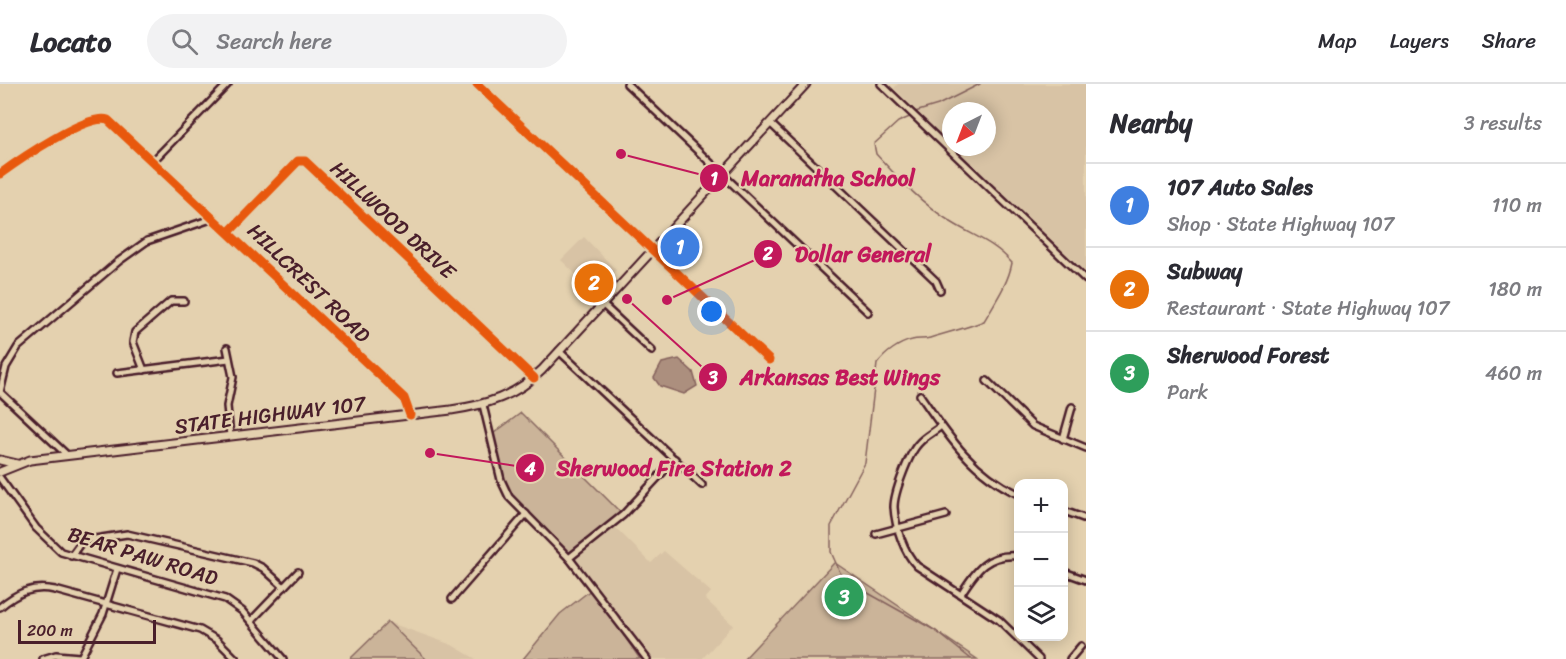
<!DOCTYPE html>
<html lang="en">
<head>
<meta charset="utf-8">
<style>
  :root { --surface:#fff; --page:#f2f2f3; --text:#2b2b33; --muted:#7c7c81; --line:#e1e1e2; --accent:#c8321e }
  body { margin:0; font-family:Sriracha,sans-serif; background:var(--page); color:var(--text) }
  .controls { position:absolute; right:18px; bottom:18px; display:grid; overflow:hidden; border-radius:12px; box-shadow:0 3px 15px #0003 }
  .controls button { width:54px; height:54px; display:grid; place-items:center; padding:0; border:0; border-bottom:2px solid var(--line); background:var(--surface); color:var(--text); font:30px sans-serif }
  .compass { position:absolute; left:942px; top:18px; width:54px; height:54px; border-radius:50%; background:var(--surface); box-shadow:0 3px 15px #0003; rotate:222deg }
  .scale { position:absolute; left:18px; bottom:15px; width:138px; box-sizing:border-box; padding-left:6px; border:3px solid #4a1f2b; border-top:0; font-size:16px; line-height:21px; white-space:nowrap; color:#4a1f2b; -webkit-text-stroke:4px #e4d1af; paint-order:stroke }
  .you { position:absolute; left:712px; top:228px; width:21px; height:21px; margin:-15px; border:4px solid #fff; border-radius:50%; background:#1a73e8; box-shadow:0 0 0 9px #1a73e833 }
  .badge { display:grid; place-items:center; width:39px; height:39px; border-radius:50%; background:var(--accent); color:#fff; font-size:20px; font-weight:700 }
  .pin { position:absolute; translate:-50% -50%; border:3px solid #fff; box-shadow:0 2px 6px #0006 }
  .list { margin:0; padding:0; list-style:none }
  h2 { display:flex; justify-content:space-between; align-items:center; height:78px; margin:0; padding:0 24px; font-size:26px }
  h2 small { font-size:20px; font-weight:400; color:var(--muted) }
  .list li { display:grid; grid-template-columns:39px 1fr auto; gap:18px; align-items:center; box-sizing:border-box; height:84px; padding:0 24px; border-top:2px solid var(--line) }
  .list b { display:block; font-size:22px; white-space:nowrap }
  .list p { margin:0; font-size:20px; white-space:nowrap; color:var(--muted) }
  .list em { font-size:20px; font-style:normal; color:var(--muted) }
  .icon { flex:none; width:33px; height:33px; fill:none; stroke:currentColor; stroke-width:2; stroke-linecap:round; stroke-linejoin:round }
  .map { position:relative; flex:none; width:1086px; height:575px; overflow:hidden }
  header { display:flex; align-items:center; gap:36px; box-sizing:border-box; height:84px; padding:0 30px; background:var(--surface); border-bottom:2px solid var(--line) }
  header strong { font-size:28px }
  nav { display:flex; gap:33px; margin-inline-start:auto; font-size:21px }
  .search { width:420px; height:54px; background:var(--page); display:flex; align-items:center; gap:15px; box-sizing:border-box; padding:0 21px; border-radius:33px; color:var(--muted); font-size:22px }
  main { display:flex }
  aside { flex:1; background:var(--surface) }
  .map>svg:first-child { display:block }
  .built { fill:#d8c3a5 }
  .green { fill:#cbb499; stroke:#8a6a62; stroke-width:1.5 }
  .water { fill:#ac8f7e; stroke:#85625d; stroke-width:1.5 }
  .lines { fill:none; stroke-linecap:round; stroke-linejoin:round }
  .stream { stroke:#85625d; stroke-width:1.5 }
  .minor-casing { stroke:#4a1f2b; stroke-width:10 }
  .major-casing { stroke:#4a1f2b; stroke-width:11 }
  .minor { stroke:#e4d1af; stroke-width:5 }
  .major { stroke:#e4d1af; stroke-width:7 }
  .cycleway-casing { stroke:#e4d1af; stroke-width:13 }
  .cycleway { stroke:#e8590c; stroke-width:9 }
  .labels { text-anchor:middle; dominant-baseline:central; stroke-width:4.5; stroke-linejoin:round; paint-order:stroke }
  .street-label { font-size:21px; fill:#4a1f2b; stroke:#e4d1af }
  .leader { fill:none; stroke:#c2185b; stroke-width:2 }
  .callout-dot { fill:#c2185b; stroke:#e4d1af; stroke-width:2 }
  .mark-label { font-size:18px; text-anchor:middle; font-weight:bold; fill:#fff }
  .callout-label { font-size:22px; text-anchor:middle; font-weight:bold; fill:#c2185b; stroke:#e4d1af; stroke-width:4.5; stroke-linejoin:round; paint-order:stroke }
</style>
</head>
<body>
<header>
<strong>Locato</strong>
<div class="search"><svg class="icon" aria-label="search" viewBox="0 0 24 24"><circle cx="10" cy="10" r="6"/><path d="M15 15l6 6"/></svg>Search here</div>
<nav><a>Map</a><a>Layers</a><a>Share</a></nav>
</header>
<main>
<div class="map">
<svg width="1086" height="575" viewBox="0 0 1086 575">
  <rect width="100%" height="100%" fill="#e4d1af"/>
  <filter id="ink" filterUnits="userSpaceOnUse"><feTurbulence type="fractalNoise" baseFrequency=".0167" numOctaves="2"/><feDisplacementMap in="SourceGraphic" scale="12" xChannelSelector="R" yChannelSelector="G"/><feConvolveMatrix kernelMatrix="1 2 1 2 8 2 1 2 1" color-interpolation-filters="sRGB"/></filter>
  <g filter="url(#ink)">
    <g class="built">
      <path d="M 898,0 L 1086,0 L 1086,188 L 954,63 L 987,63 L 987,27 L 951,27 L 951,60 L 894,4 Z"/>
      <path d="M 584,153 L 616,186 L 594,208 L 561,176 Z"/>
      <path d="M 612,440 L 651,479 L 664,467 L 711,508 L 705,515 L 733,541 L 702,575 L 522,575 L 552,539 L 592,505 L 569,474 Z"/>
      <path d="M 388,538 L 452,561 L 476,575 L 349,575 Z"/>
    </g>
    <g class="green">
      <path d="M 521,329 L 623,431 L 569,474 L 506,407 L 490,352 Z"/>
      <path d="M 834,479 L 835,479 L 977,575 L 744,575 Z"/>
      <path d="M 592,505 L 640,575 L 523,575 L 560,530 Z"/>
      <path d="M 388,538 L 426,575 L 350,575 Z"/>
    </g>
    <path class="water" d="M 679,275 L 693,288 L 697,302 L 684,310 L 660,302 L 654,294 L 662,279 Z"/>
    <g class="lines">
      <g class="stream">
        <path d="M 915,28 L 938,21 L 980,0"/>
        <path d="M 912,32 L 898,38 L 874,60 L 876,70 C 899,95 922,120 951,138 C 973,152 994,158 1012,179 C 1008,200 995,218 984,237 C 967,244 949,248 930,254 C 924,256 918,254 912,256 C 899,259 885,269 877,280 L 865,379 L 831,442 L 831,468 L 843,495 L 936,547 L 971,575"/>
      </g>
      <defs>
        <g id="minor">
          <path d="M 477,0 L 769,276"/>
          <path d="M 627,0 L 868,228"/>
          <path d="M 881,0 L 1086,196"/>
          <path d="M 770,39 L 936,197 L 940,206"/>
          <path d="M 154,76 L 228,0"/>
          <path d="M 0,90 C 19,76 87,29 108,36 L 404,314 L 410,331"/>
          <path d="M 230,147 L 298,77 L 305,77 L 534,294"/>
          <path d="M 602,220 L 652,267"/>
          <path d="M 227,264 L 233,293 L 227,322 L 230,352"/>
          <path d="M 559,267 L 702,401"/>
          <path d="M 144,286 L 133,258 L 135,248 L 171,217 L 184,217"/>
          <path d="M 117,289 L 229,275"/>
          <path d="M 987,297 L 1033,342 L 1086,364"/>
          <path d="M 0,308 L 6,283 L 18,263 L 119,177 L 147,157 L 214,134"/>
          <path d="M 0,308 L 67,371"/>
          <path d="M 920,311 C 948,352 972,389 1018,410"/>
          <path d="M 483,321 L 501,396 L 509,413 L 569,474 L 647,575"/>
          <path d="M 941,342 C 934,348 925,352 919,359 C 909,369 894,409 894,423 C 895,442 904,469 917,482 L 999,536 L 1039,575"/>
          <path d="M 1063,355 L 1072,323"/>
          <path d="M 0,394 L 36,444 L 61,468 L 225,515 L 242,527 L 283,575"/>
          <path d="M 1064,427 L 1086,435"/>
          <path d="M 876,450 L 946,431"/>
          <path d="M 71,472 L 82,457 L 127,450 L 253,479 L 263,484 L 284,503"/>
          <path d="M 569,474 L 623,431 L 675,375"/>
          <path d="M 1064,488 L 1086,496"/>
          <path d="M 961,510 C 976,486 988,469 1018,472"/>
          <path d="M 452,515 L 526,430"/>
          <path d="M 0,523 C 17,509 32,501 55,506 L 200,546 L 217,556 L 236,575"/>
          <path d="M 251,537 L 298,488"/>
          <path d="M 43,575 L 56,571 L 80,573"/>
          <path d="M 80,575 L 103,530 L 117,485"/>
          <path d="M 1070,575 L 1081,562"/>
        </g>
        <g id="major">
          <path d="M 0,376 L 17,380"/>
          <path d="M 0,388 L 30,376 L 451,326 C 486,321 516,312 542,286 L 806,0"/>
        </g>
      </defs>
      <use href="#minor" class="minor-casing"/>
      <use href="#major" class="major-casing"/>
      <use href="#minor" class="minor"/>
      <use href="#major" class="major"/>
      <defs>
        <g id="cycleway">
          <path d="M 477,0 L 769,276"/>
          <path d="M 0,90 C 19,76 87,29 108,36 L 404,314 L 410,331"/>
          <path d="M 230,147 L 298,77 L 305,77 L 534,294"/>
        </g>
      </defs>
      <use href="#cycleway" class="cycleway-casing"/>
      <use href="#cycleway" class="cycleway"/>
    </g>
  </g>
  <g class="labels">
    <g class="street-label">
      <text transform="translate(393 136) rotate(43)">HILLWOOD DRIVE</text>
      <text transform="translate(309 199) rotate(44)">HILLCREST ROAD</text>
      <text transform="translate(270 331) rotate(-7)">STATE HIGHWAY 107</text>
      <text transform="translate(143 472) rotate(17)">BEAR PAW ROAD</text>
    </g>
  </g>
  <path class="leader" d="M621 70L714 94M667 216L768 170M627 215L713 293M430 369L530 384"/>
  <g class="callout-dot">
    <circle cx="621" cy="70" r="6"/>
    <circle cx="667" cy="216" r="6"/>
    <circle cx="627" cy="215" r="6"/>
    <circle cx="430" cy="369" r="6"/>
    <circle cx="714" cy="94" r="15"/>
    <circle cx="768" cy="170" r="15"/>
    <circle cx="713" cy="293" r="15"/>
    <circle cx="530" cy="384" r="15"/>
  </g>
  <g class="mark-label">
    <text x="714" y="101">1</text>
    <text x="768" y="176">2</text>
    <text x="713" y="300">3</text>
    <text x="530" y="391">4</text>
  </g>
  <g class="callout-label">
    <text x="828" y="102">Maranatha School</text>
    <text x="863" y="178">Dollar General</text>
    <text x="840" y="301">Arkansas Best Wings</text>
    <text x="674" y="392">Sherwood Fire Station 2</text>
  </g>
</svg>
<div class="controls">
<button>+</button>
<button>−</button>
<button><svg class="icon" aria-label="layers" viewBox="0 0 24 24"><path d="M12 4l9 5-9 5-9-5zM3 14l9 5 9-5"/></svg></button>
</div>
<svg class="compass" viewBox="-18 -18 36 36"><path d="M0-13l5 13h-10z" fill="#e53935"/><path d="M0 13l5-13h-10z" fill="#7c7c81"/></svg>
<div class="scale">200 m</div>
<div class="you"></div>
<div class="pin badge" style="left:680px;top:163px;background:#3f7fe0">1</div>
<div class="pin badge" style="left:594px;top:199px;background:#e8710a">2</div>
<div class="pin badge" style="left:844px;top:513px;background:#2e9e5b">3</div>
</div>
<aside>
<h2>Nearby<small>3 results</small></h2>
<ul class="list">
<li><span class="badge" style="background:#3f7fe0">1</span><div><b>107 Auto Sales</b><p>Shop · State Highway 107</p></div><em>110 m</em></li>
<li><span class="badge" style="background:#e8710a">2</span><div><b>Subway</b><p>Restaurant · State Highway 107</p></div><em>180 m</em></li>
<li><span class="badge" style="background:#2e9e5b">3</span><div><b>Sherwood Forest</b><p>Park</p></div><em>460 m</em></li>
</ul>
</aside>
</main>
</body>
</html>
